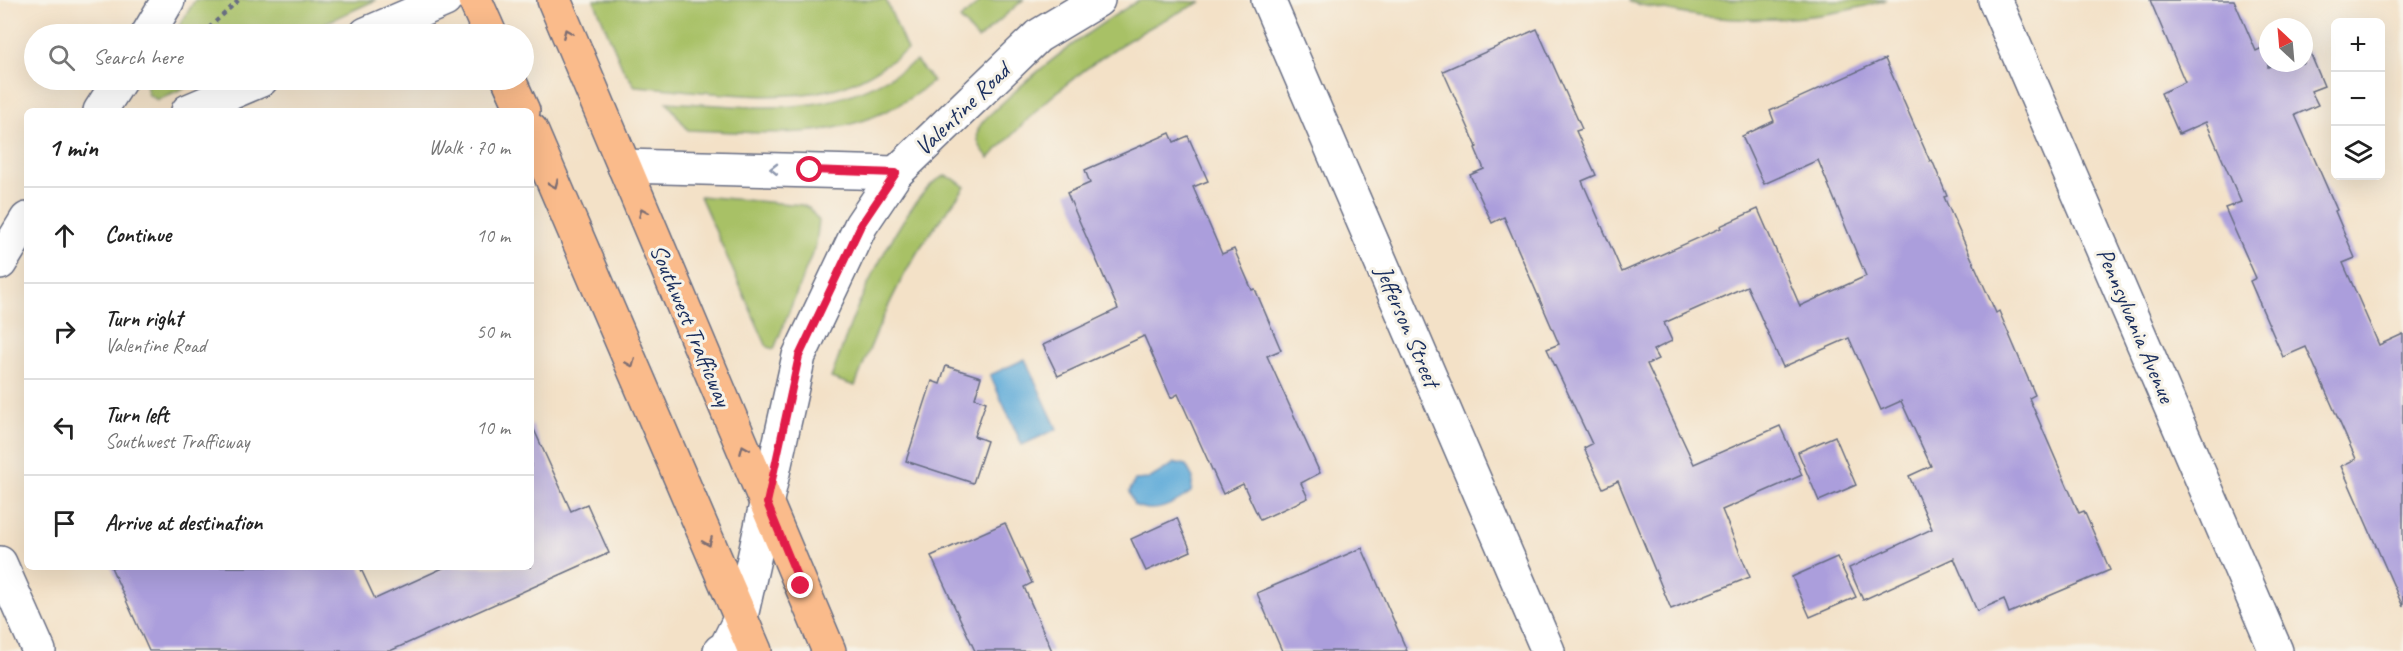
<!DOCTYPE html>
<html lang="en">
<head>
<meta charset="utf-8">
<style>
  :root { --surface:#fff; --page:#f2f2f2; --text:#222; --muted:#767676; --line:#e0e0e0 }
  body { margin:0; font-family:Caveat,sans-serif; background:var(--page); color:var(--text) }
  .controls { position:absolute; right:18px; top:18px; display:grid; overflow:hidden; border-radius:9px; box-shadow:0 6px 24px #0002 }
  .controls button { width:54px; height:54px; display:grid; place-items:center; padding:0; border:0; border-bottom:2px solid var(--line); background:var(--surface); color:var(--text); font:30px sans-serif }
  .compass { position:absolute; left:2259px; top:18px; width:54px; height:54px; border-radius:50%; background:var(--surface); box-shadow:0 6px 24px #0002; rotate:334deg }
  .stop { position:absolute; width:18px; height:18px; margin:-14px; border:4px solid #e11d48; border-radius:50%; background:#fff }
  .stop.end { background:#e11d48; border-color:#fff; box-shadow:0 2px 6px #0008 }
  .list { margin:0; padding:0; list-style:none }
  h2 { display:flex; justify-content:space-between; align-items:center; height:78px; margin:0; padding:0 24px; font-size:26px }
  h2 small { font-size:20px; font-weight:400; color:var(--muted) }
  .list li { display:grid; grid-template-columns:39px 1fr auto; gap:18px; align-items:center; box-sizing:border-box; height:96px; padding:0 24px; border-top:2px solid var(--line) }
  .list b { display:block; font-size:22px; white-space:nowrap }
  .list p { margin:0; font-size:20px; white-space:nowrap; color:var(--muted) }
  .list em { font-size:20px; font-style:normal; color:var(--muted) }
  .icon { flex:none; width:33px; height:33px; fill:none; stroke:currentColor; stroke-width:2; stroke-linecap:round; stroke-linejoin:round }
  .map { position:relative; flex:none; width:2403px; height:651px; overflow:hidden }
  .search { position:absolute; background:var(--surface); box-shadow:0 6px 24px #0002; left:24px; top:24px; width:510px; height:66px; display:flex; align-items:center; gap:15px; box-sizing:border-box; padding:0 21px; border-radius:33px; color:var(--muted); font-size:22px }
  .panel { position:absolute; background:var(--surface); box-shadow:0 6px 24px #0002; left:24px; top:108px; width:510px; height:462px; border-radius:9px }
  .map>svg:first-child { display:block }
  .green { fill:#a8c166; stroke:#627862; stroke-width:1.5 }
  .water { fill:#60acd9; stroke:#3e6e9c; stroke-width:1.5 }
  .building { fill:#ab9edc }
  .lines { fill:none; stroke-linecap:round; stroke-linejoin:round }
  .minor-casing { stroke:#676d83; stroke-width:36 }
  .primary-casing { stroke:#676d83; stroke-width:36 }
  .path { stroke:#676d83; stroke-width:4; stroke-dasharray:4.5 4.5; stroke-linecap:butt }
  .minor { stroke:#fff; stroke-width:33 }
  .primary { stroke:#fabb8b; stroke-width:33 }
  .oneway { stroke:#7f6e72 }
  .oneway2 { stroke:#8d97ae }
  .route { stroke:#e11d48; stroke-width:8 }
  .labels { text-anchor:middle; dominant-baseline:central; stroke-width:6; stroke-linejoin:round; paint-order:stroke }
  .street-label { font-size:24px; fill:#1b2f5e; stroke:#f7f3e8 }
</style>
</head>
<body>
<div class="map">
<svg width="2403" height="651" viewBox="0 0 2403 651">
  <rect width="100%" height="100%" fill="#f7f3e8"/>
  <filter id="ink" filterUnits="userSpaceOnUse"><feTurbulence type="fractalNoise" baseFrequency=".0167" numOctaves="2"/><feDisplacementMap in="SourceGraphic" scale="12" xChannelSelector="R" yChannelSelector="G"/><feConvolveMatrix kernelMatrix="1 2 1 2 8 2 1 2 1" color-interpolation-filters="sRGB"/></filter>
  <filter id="wash" filterUnits="userSpaceOnUse"><feTurbulence type="fractalNoise" baseFrequency=".008" numOctaves="4" result="noise"/><feDisplacementMap in="SourceGraphic" scale="24" xChannelSelector="R" yChannelSelector="G"/><feGaussianBlur stdDeviation="1.35" result="paint"/><feColorMatrix in="noise" values="0 0 0 0 0 0 0 0 0 0 0 0 0 0 0 0 0 1.4 0 .05"/><feComposite in="paint" operator="in"/></filter>
  <g filter="url(#wash)">
    <rect width="100%" height="100%" fill="#f3e1c7"/>
    <g class="green">
      <path d="M 195,0 L 376,0 L 301,34 L 174,34 Z"/>
      <path d="M 594,0 L 886,0 L 907,50 C 883,67 857,84 829,90 C 771,103 694,90 635,86 L 623,69 Z"/>
      <path d="M 982,0 L 1023,0 L 978,39 L 960,19 Z"/>
      <path d="M 1139,0 L 1201,2 C 1147,26 1093,60 1049,99 C 1028,118 1009,139 989,158 C 982,150 975,142 978,130 C 981,120 992,113 999,106 C 1042,65 1088,31 1139,0 Z"/>
      <path d="M 1629,0 L 1886,0 C 1830,18 1765,23 1706,17 C 1680,14 1654,8 1629,2 Z"/>
      <path d="M 916,61 L 933,81 C 857,145 780,133 688,130 L 667,102 C 766,107 829,121 916,61 Z"/>
      <path d="M 148,80 L 202,80 L 157,100 L 148,94 L 146,83 Z"/>
      <path d="M 945,176 L 954,179 L 965,187 C 949,208 933,229 918,251 C 892,293 873,339 855,386 L 831,378 C 840,355 847,331 857,308 C 870,279 915,185 945,176 Z"/>
      <path d="M 700,196 L 802,205 L 809,208 L 819,221 L 816,244 L 774,349 L 767,347 Z"/>
    </g>
    <g class="water">
      <path d="M 1025,359 L 1057,429 L 1022,445 L 990,375 Z"/>
      <path d="M 1175,463 L 1186,465 L 1193,478 L 1191,492 C 1173,505 1155,515 1134,505 L 1129,492 L 1135,480 L 1149,479 Z"/>
    </g>
    <g id="blocks">
      <g class="building">
        <path d="M 2150,0 L 2234,0 L 2256,51 L 2268,45 L 2268,67 L 2277,63 L 2304,63 L 2304,52 L 2309,50 L 2324,86 L 2311,91 L 2318,105 L 2295,115 L 2337,210 L 2335,211 L 2355,258 L 2343,263 L 2379,345 L 2403,334 L 2403,607 L 2341,466 L 2356,459 L 2306,347 L 2283,357 L 2250,281 L 2256,278 L 2225,208 L 2241,202 L 2206,122 L 2179,134 L 2161,93 L 2185,82 Z"/>
        <path d="M 1537,29 L 1582,129 L 1576,131 L 1596,175 L 1582,181 L 1622,272 L 1721,228 L 1720,226 L 1758,209 L 1800,306 L 1866,276 L 1818,160 L 1764,184 L 1742,136 L 1774,121 L 1770,111 L 1885,59 L 1930,161 L 1932,160 L 1947,196 L 1944,197 L 1996,313 L 1999,311 L 2035,395 L 2029,398 L 2079,513 L 2084,511 L 2110,570 L 2009,613 L 2004,599 L 1977,611 L 1954,558 L 1863,600 L 1849,568 L 1932,529 L 1909,476 L 1931,466 L 1901,401 L 1881,410 L 1849,338 L 1783,367 L 1747,286 L 1664,323 L 1672,341 L 1653,350 L 1658,359 L 1647,364 L 1694,464 L 1780,426 L 1802,475 L 1722,510 L 1750,577 L 1671,609 L 1618,481 L 1603,488 L 1584,448 L 1592,444 L 1547,349 L 1559,344 L 1504,217 L 1492,223 L 1470,175 L 1484,169 L 1475,148 L 1477,147 L 1443,71 Z"/>
        <path d="M 1170,133 L 1174,142 L 1188,136 L 1208,181 L 1193,187 L 1222,254 L 1234,249 L 1252,290 L 1255,289 L 1281,350 L 1267,356 L 1320,473 L 1301,483 L 1308,498 L 1260,520 L 1243,484 L 1223,494 L 1178,394 L 1171,398 L 1144,336 L 1058,376 L 1043,345 L 1118,309 L 1067,193 L 1090,183 L 1085,170 Z"/>
        <path d="M 946,366 L 981,377 L 975,398 L 986,402 L 974,436 L 987,441 L 973,483 L 906,461 L 932,381 L 940,384 Z"/>
        <path d="M 531,423 L 571,511 L 587,504 L 609,553 L 390,651 L 149,651 L 111,567 L 360,567 L 375,599 L 445,567 L 531,567 Z"/>
        <path d="M 1835,436 L 1856,485 L 1819,501 L 1798,452 Z"/>
        <path d="M 1177,518 L 1191,551 L 1146,571 L 1131,539 Z"/>
        <path d="M 1005,523 L 1032,583 L 1024,587 L 1052,651 L 975,651 L 931,556 Z"/>
        <path d="M 1362,548 L 1407,651 L 1282,651 L 1257,593 Z"/>
        <path d="M 1837,557 L 1856,597 L 1810,617 L 1792,577 Z"/>
      </g>
    </g>
  </g>
  <g filter="url(#ink)">
    <use href="#blocks" fill-opacity="0" stroke="#676d83" stroke-width="1.5"/>
    <g class="lines">
      <defs>
        <g id="minor">
          <path d="M 1268,0 L 1548,651"/>
          <path d="M 1995,0 L 2276,651"/>
          <path d="M 148,34 L 168,0"/>
          <path d="M 366,34 L 445,0"/>
          <path d="M 100,111 L 120,80"/>
          <path d="M 188,111 L 261,80"/>
          <path d="M 624,166 L 896,173"/>
          <path d="M 0,263 L 27,219"/>
          <path d="M 0,563 L 39,651"/>
          <path d="M 720,651 L 726,647 L 741,617 L 799,356 L 861,225 L 896,173 L 1038,36 L 1098,0"/>
        </g>
        <g id="primary">
          <path d="M 475,0 L 490,34"/>
          <path d="M 554,0 L 829,651"/>
          <path d="M 509,80 L 523,111"/>
          <path d="M 531,130 L 755,651"/>
        </g>
      </defs>
      <use href="#minor" class="minor-casing"/>
      <use href="#primary" class="primary-casing"/>
      <path class="path" d="M 202,34 L 239,0"/>
      <use href="#minor" class="minor"/>
      <use href="#primary" class="primary"/>
    </g>
    <defs><path id="oneway-chevron" d="M-2-3.5L2.5 0L-2 3.5" fill="none" stroke-width="1.6" stroke-linecap="round" stroke-linejoin="round" transform="scale(1.5)"/></defs>
    <g class="oneway">
      <use href="#oneway-chevron" transform="translate(567 33) rotate(-113)"/>
      <use href="#oneway-chevron" transform="translate(554 184) rotate(67)"/>
      <use href="#oneway-chevron" transform="translate(643 212) rotate(-113)"/>
      <use href="#oneway-chevron" transform="translate(631 363) rotate(67)"/>
      <use href="#oneway-chevron" transform="translate(744 449) rotate(-113)"/>
      <use href="#oneway-chevron" transform="translate(708 542) rotate(67)"/>
    </g>
    <use class="oneway2" href="#oneway-chevron" transform="translate(774 169) rotate(-179)"/>
  </g>
  <g class="lines" filter="url(#ink)">
    <path class="route" d="M 801,586 L 767,503 L 799,356 L 861,225 L 896,173 L 810,170"/>
  </g>
  <g class="labels">
    <g class="street-label">
      <text transform="translate(962 109) rotate(-44)">Valentine Road</text>
      <text transform="translate(691 325) rotate(67)">Southwest Trafficway</text>
      <text transform="translate(2136 325) rotate(67)">Pennsylvania Avenue</text>
      <text transform="translate(1408 326) rotate(67)">Jefferson Street</text>
    </g>
  </g>
</svg>
<div class="controls">
<button>+</button>
<button>−</button>
<button><svg class="icon" aria-label="layers" viewBox="0 0 24 24"><path d="M12 4l9 5-9 5-9-5zM3 14l9 5 9-5"/></svg></button>
</div>
<svg class="compass" viewBox="-18 -18 36 36"><path d="M0-13l5 13h-10z" fill="#e53935"/><path d="M0 13l5-13h-10z" fill="#767676"/></svg>
<div class="stop" style="left:810px;top:170px"></div>
<div class="stop end" style="left:801px;top:586px"></div>
<div class="search"><svg class="icon" aria-label="search" viewBox="0 0 24 24"><circle cx="10" cy="10" r="6"/><path d="M15 15l6 6"/></svg>Search here</div>
<section class="panel">
<h2>1 min<small>Walk · 70 m</small></h2>
<ul class="list">
<li><svg class="icon" aria-label="ahead" viewBox="0 0 24 24"><path d="M12 20V5M6 11l6-6 6 6"/></svg><div><b>Continue</b></div><em>10 m</em></li>
<li><svg class="icon" aria-label="right" viewBox="0 0 24 24"><path d="M7 20v-9h11M14 6l5 5-5 5"/></svg><div><b>Turn right</b><p>Valentine Road</p></div><em>50 m</em></li>
<li><svg class="icon" aria-label="left" viewBox="0 0 24 24"><path d="M17 20v-9H6M10 6l-5 5 5 5"/></svg><div><b>Turn left</b><p>Southwest Trafficway</p></div><em>10 m</em></li>
<li><svg class="icon" aria-label="arrive" viewBox="0 0 24 24"><path d="M6 21V4h12l-3 4 3 4H6"/></svg><div><b>Arrive at destination</b></div></li>
</ul>
</section>
</div>
</body>
</html>
